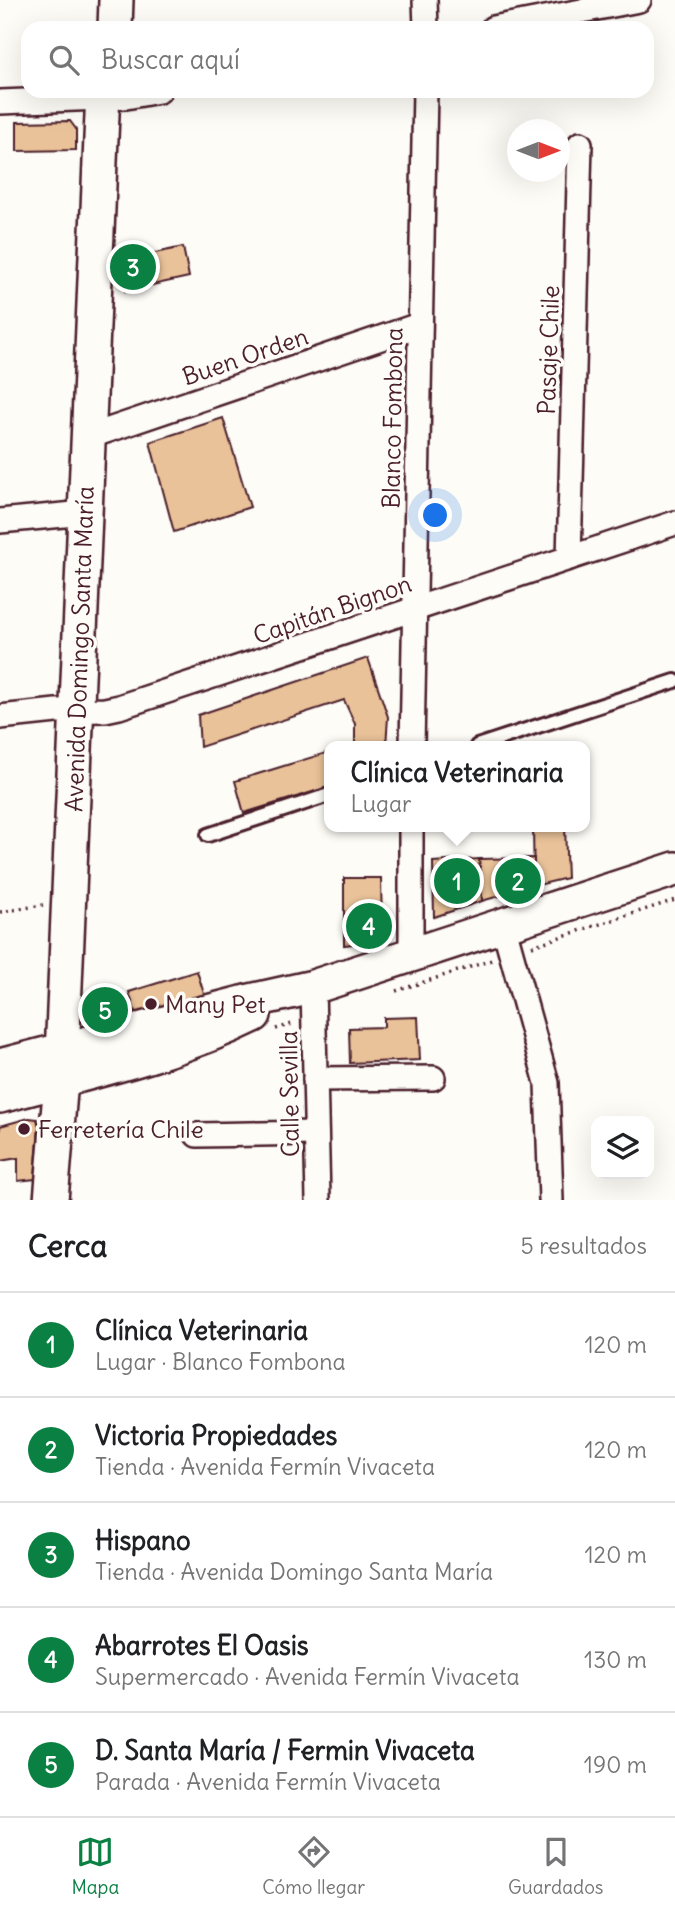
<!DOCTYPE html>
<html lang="es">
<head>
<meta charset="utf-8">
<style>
  :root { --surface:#fff; --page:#f2f2f2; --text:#202124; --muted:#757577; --line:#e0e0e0; --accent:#0b8043 }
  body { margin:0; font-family:Delius,sans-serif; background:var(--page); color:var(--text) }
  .controls { position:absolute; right:21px; bottom:21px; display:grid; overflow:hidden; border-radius:14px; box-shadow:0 7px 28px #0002 }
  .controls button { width:63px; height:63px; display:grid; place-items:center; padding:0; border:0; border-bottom:2px solid var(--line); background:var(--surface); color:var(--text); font:35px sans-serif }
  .compass { position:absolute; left:507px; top:119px; width:63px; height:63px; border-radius:50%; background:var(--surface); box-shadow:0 7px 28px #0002; rotate:90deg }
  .you { position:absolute; left:436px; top:516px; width:24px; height:24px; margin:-18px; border:5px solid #fff; border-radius:50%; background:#1a73e8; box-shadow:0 0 0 10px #1a73e833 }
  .badge { display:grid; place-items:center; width:46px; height:46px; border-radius:50%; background:var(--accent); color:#fff; font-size:23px; font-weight:700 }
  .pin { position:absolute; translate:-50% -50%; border:4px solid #fff; box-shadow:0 2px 7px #0006 }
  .popup { position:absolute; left:324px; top:741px; width:266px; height:91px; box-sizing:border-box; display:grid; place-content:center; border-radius:14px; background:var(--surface); filter:drop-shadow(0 2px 5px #0005); font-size:23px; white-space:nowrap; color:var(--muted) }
  .popup b { font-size:26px; color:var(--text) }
  .popup::after { content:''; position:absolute; left:50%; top:100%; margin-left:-14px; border:14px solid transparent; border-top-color:var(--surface) }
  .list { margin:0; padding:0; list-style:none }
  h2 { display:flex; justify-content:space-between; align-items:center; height:91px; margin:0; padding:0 28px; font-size:30px }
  h2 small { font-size:23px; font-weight:400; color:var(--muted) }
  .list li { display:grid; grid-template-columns:46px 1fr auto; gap:21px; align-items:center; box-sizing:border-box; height:105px; padding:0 28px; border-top:2px solid var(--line) }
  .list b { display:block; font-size:26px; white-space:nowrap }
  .list p { margin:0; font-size:23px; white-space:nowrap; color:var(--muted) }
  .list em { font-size:23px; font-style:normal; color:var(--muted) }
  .icon { flex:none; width:38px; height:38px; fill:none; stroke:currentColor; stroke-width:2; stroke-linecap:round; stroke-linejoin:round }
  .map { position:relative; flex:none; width:675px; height:1200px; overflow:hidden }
  .search { position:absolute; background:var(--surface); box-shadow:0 7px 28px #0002; left:21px; right:21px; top:21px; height:77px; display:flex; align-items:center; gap:18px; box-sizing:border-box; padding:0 24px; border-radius:21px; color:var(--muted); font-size:26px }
  .sheet { height:616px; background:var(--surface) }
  nav { display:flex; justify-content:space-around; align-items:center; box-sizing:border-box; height:98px; border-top:2px solid var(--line); background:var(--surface); font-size:19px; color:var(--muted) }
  nav a { display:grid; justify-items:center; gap:4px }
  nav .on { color:var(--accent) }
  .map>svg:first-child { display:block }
  .building { fill:#e9c299; stroke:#4a1f2b; stroke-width:2 }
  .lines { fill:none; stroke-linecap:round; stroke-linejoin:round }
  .service-casing { stroke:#4a1f2b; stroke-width:18 }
  .minor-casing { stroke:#4a1f2b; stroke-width:28 }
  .secondary-casing { stroke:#4a1f2b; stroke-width:38 }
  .path { stroke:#4a1f2b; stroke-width:3.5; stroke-dasharray:2 5; stroke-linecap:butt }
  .service { stroke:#fdfcf7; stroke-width:12 }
  .minor { stroke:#fdfcf7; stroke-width:23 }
  .secondary { stroke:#fdfcf7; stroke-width:33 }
  .poi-dot { fill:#4a1f2b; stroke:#fdfcf7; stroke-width:2.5 }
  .labels { text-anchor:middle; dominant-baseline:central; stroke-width:7; stroke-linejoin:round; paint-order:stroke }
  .street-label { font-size:24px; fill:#4a1f2b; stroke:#fdfcf7 }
  .poi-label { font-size:24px; fill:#4a1f2b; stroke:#fdfcf7; text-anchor:start }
</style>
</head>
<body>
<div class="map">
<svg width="675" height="1200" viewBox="0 0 675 1200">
  <rect width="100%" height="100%" fill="#fdfcf7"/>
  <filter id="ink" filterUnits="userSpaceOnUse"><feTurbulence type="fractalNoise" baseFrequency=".0143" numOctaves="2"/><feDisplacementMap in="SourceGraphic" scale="14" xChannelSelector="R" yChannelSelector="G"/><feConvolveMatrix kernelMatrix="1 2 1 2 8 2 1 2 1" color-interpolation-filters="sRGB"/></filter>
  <g filter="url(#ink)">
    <g class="building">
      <path d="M 70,121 L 76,129 L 76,150 L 17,151 L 17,122 Z"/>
      <path d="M 183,247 L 189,277 L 125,291 L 127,259 Z"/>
      <path d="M 223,418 L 250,507 L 174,532 L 150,442 Z"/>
      <path d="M 368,658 L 388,717 L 386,746 L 347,746 L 355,744 L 355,724 L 344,700 L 200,747 L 198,715 Z"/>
      <path d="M 329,752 L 329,787 L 244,813 L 235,781 Z"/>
      <path d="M 533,827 L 565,827 L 567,878 L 534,886 Z"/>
      <path d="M 534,858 L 534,886 L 482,901 L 479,859 Z"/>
      <path d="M 479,859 L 482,901 L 434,917 L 433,862 Z"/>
      <path d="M 344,878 L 381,878 L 382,929 L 369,942 L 344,945 Z"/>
      <path d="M 197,971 L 205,997 L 137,1018 L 129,992 Z"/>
      <path d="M 418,1017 L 420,1060 L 350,1063 L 349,1028 L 384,1027 L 384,1018 Z"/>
      <path d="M 29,1118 L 37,1119 L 39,1127 L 35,1179 L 18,1181 L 18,1158 L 0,1161 L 0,1126 Z"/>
    </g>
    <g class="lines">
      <defs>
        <g id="service">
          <path d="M 477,746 L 675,681"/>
          <path d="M 208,835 L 329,795"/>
        </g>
        <g id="minor">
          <path d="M 425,0 L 426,28"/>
          <path d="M 493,28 L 639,0"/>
          <path d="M 0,102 L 126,97 L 159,91"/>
          <path d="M 88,437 L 419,325"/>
          <path d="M 0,521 L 85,513"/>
          <path d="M 569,558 L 580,144"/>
          <path d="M 0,717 L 56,711 L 105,710 L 119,707 L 675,523"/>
          <path d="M 412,746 L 425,91"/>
          <path d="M 503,924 L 547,1083 L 551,1200"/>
          <path d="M 411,954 L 411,827"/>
          <path d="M 313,987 L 318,1200"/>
          <path d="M 315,1079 L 433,1078"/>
          <path d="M 197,1135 L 316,1133"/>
        </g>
        <g id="secondary">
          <path d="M 115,28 L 116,0"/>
          <path d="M 0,1066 L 250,1001 L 313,987 L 675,869"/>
          <path d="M 0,1096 C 86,1073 173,1055 254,1015"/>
          <path d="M 51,1200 L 61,1080 L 103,91"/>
        </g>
      </defs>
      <use href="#service" class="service-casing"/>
      <use href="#minor" class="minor-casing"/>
      <use href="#secondary" class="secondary-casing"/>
      <g class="path">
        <path d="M 0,912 L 43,905"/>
        <path d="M 532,946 L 675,900"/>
        <path d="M 396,991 L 492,960"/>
        <path d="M 276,1029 L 292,1024"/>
      </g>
      <use href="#service" class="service"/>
      <use href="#minor" class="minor"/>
      <use href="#secondary" class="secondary"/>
    </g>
  </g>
  <g class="poi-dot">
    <circle cx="151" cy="1004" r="7"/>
    <circle cx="24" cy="1129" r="7"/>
  </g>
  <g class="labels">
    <g class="street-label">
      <text transform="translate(548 350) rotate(-88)">Pasaje Chile</text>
      <text transform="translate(245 356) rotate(-19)">Buen Orden</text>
      <text transform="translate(392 418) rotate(-89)">Blanco Fombona</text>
      <text transform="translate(332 609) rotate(-19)">Capitán Bignon</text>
      <text transform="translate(79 649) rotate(-88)">Avenida Domingo Santa María</text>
      <text transform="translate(289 1094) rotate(-91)">Calle Sevilla</text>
    </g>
    <g class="poi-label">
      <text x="165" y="1004">Many Pet</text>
      <text x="38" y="1129">Ferretería Chile</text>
    </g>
  </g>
</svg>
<div class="controls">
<button><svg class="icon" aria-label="layers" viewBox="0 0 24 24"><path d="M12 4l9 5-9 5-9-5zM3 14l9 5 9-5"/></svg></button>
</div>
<svg class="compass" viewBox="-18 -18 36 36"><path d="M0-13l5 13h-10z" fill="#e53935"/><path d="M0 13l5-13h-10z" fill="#757577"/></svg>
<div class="you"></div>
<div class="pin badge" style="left:457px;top:881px">1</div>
<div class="popup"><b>Clínica Veterinaria</b>Lugar</div>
<div class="pin badge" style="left:518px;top:881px">2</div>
<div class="pin badge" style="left:133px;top:267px">3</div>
<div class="pin badge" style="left:369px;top:926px">4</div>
<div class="pin badge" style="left:105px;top:1010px">5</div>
<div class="search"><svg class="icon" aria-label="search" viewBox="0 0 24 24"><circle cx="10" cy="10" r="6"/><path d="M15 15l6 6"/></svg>Buscar aquí</div>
</div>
<section class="sheet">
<h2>Cerca<small>5 resultados</small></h2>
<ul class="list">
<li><span class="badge">1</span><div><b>Clínica Veterinaria</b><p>Lugar · Blanco Fombona</p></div><em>120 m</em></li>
<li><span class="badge">2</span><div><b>Victoria Propiedades</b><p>Tienda · Avenida Fermín Vivaceta</p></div><em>120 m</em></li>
<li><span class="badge">3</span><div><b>Hispano</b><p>Tienda · Avenida Domingo Santa María</p></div><em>120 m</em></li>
<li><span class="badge">4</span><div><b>Abarrotes El Oasis</b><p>Supermercado · Avenida Fermín Vivaceta</p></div><em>130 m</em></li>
<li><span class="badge">5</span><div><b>D. Santa María / Fermin Vivaceta</b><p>Parada · Avenida Fermín Vivaceta</p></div><em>190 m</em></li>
</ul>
</section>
<nav>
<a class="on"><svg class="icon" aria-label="map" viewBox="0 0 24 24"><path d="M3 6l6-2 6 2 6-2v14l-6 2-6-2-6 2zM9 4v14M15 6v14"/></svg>Mapa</a>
<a><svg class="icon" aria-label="directions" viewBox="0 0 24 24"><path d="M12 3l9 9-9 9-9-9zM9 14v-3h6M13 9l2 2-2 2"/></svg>Cómo llegar</a>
<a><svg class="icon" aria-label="saved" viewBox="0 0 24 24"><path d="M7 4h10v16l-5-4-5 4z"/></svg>Guardados</a>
</nav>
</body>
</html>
